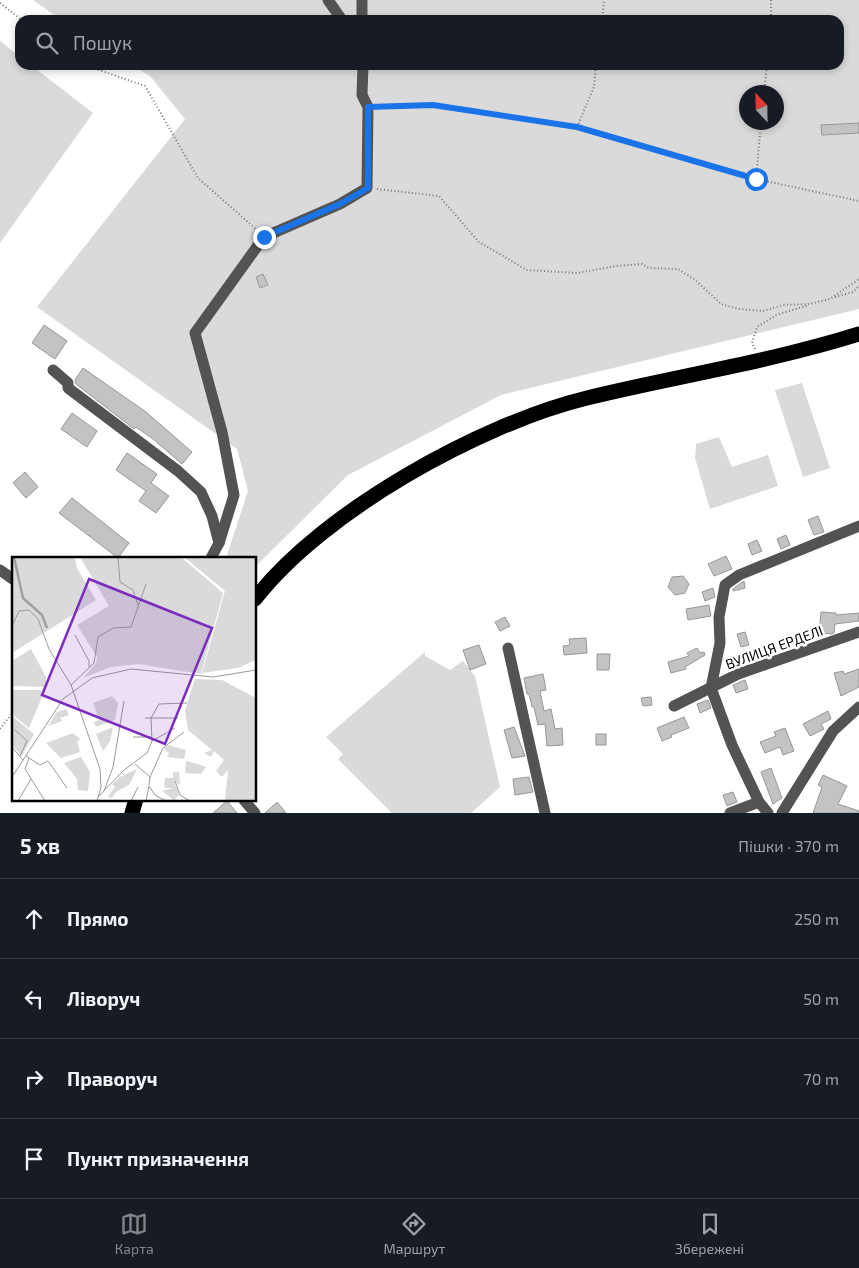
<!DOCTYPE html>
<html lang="uk">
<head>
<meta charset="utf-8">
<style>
  :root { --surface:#171b24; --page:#242831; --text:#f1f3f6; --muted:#9ea1a6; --line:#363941; --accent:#858687 }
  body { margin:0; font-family:"Exo 2",sans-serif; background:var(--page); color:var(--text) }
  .compass { position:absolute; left:739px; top:85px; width:45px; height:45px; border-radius:50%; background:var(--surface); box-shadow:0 2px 8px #0003; rotate:338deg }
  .stop { position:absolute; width:15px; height:15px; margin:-11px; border:4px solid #1a73e8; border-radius:50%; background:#fff }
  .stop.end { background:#1a73e8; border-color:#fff; box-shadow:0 1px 5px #0008 }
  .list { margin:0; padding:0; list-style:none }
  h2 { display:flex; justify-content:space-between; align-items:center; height:65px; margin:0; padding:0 20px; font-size:21px }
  h2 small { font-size:16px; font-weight:400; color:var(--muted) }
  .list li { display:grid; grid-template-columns:32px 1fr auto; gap:15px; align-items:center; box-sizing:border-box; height:80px; padding:0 20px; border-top:1px solid var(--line) }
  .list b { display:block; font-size:19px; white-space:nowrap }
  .list em { font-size:16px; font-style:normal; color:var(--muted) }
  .icon { flex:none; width:28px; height:28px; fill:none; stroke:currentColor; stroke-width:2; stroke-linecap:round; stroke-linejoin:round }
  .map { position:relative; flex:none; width:859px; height:813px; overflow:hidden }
  .search { position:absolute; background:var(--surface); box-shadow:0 2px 8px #0003; left:15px; right:15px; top:15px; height:55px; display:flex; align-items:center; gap:12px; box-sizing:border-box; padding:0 18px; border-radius:15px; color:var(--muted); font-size:19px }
  .sheet { height:385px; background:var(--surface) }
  nav { display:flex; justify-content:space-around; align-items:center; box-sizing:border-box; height:70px; border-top:1px solid var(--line); background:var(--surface); font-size:14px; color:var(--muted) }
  nav a { display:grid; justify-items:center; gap:2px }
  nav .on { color:var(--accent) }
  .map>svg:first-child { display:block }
  .green { fill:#dadada; fill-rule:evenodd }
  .building { fill:#c3c3c3; stroke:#979797 }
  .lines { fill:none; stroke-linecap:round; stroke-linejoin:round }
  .path { stroke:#757575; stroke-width:2; stroke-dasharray:1 2.5; stroke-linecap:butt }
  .minor { stroke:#535353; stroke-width:11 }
  .highway { stroke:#000; stroke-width:15 }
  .route { stroke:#1a73e8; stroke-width:6 }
  .labels { text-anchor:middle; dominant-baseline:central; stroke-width:5; stroke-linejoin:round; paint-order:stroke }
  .street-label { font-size:14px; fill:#000; stroke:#fff }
  .inset-river { fill:none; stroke:#a1a1a1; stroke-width:2.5 }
  .inset-road { fill:none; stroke:#999; stroke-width:1 }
  .view { fill:#7b2cbf; fill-opacity:0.15; stroke:#7b2cbf; stroke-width:2.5 }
  .inset-edge { fill:none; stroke:#000; stroke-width:2.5 }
</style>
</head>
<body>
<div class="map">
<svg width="859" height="813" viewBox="0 0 859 813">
  <rect width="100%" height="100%" fill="#fff"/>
  <g class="green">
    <path d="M 33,0 L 859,0 L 859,309 L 501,395 L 348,475 L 255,567 L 255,558 L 226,558 L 248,491 L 237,449 L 37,307 L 185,119 L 150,76 L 131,65 L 839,65 L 839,20 L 61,20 ZM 746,92 L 776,92 L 776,122 L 746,122 Z"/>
    <path d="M 0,41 L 20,57 L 20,65 L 31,65 L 93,113 L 0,243 Z"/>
    <path d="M 802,383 L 830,468 L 803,477 L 775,390 Z"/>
    <path d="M 719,437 L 732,467 L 768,455 L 778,486 L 710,509 L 695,458 L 696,444 Z"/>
    <path d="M 425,652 L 425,656 L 450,670 L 463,661 L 475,676 L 500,787 L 471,813 L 392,813 L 338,759 L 343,754 L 326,737 Z"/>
  </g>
  <g class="building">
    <path d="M 859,123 L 859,133 L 822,135 L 821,125 Z"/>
    <path d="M 263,274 L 268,285 L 260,288 L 256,277 Z"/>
    <path d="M 44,325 L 67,341 L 55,359 L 32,343 Z"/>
    <path d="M 83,368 L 146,412 L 192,452 L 182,464 L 153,439 L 136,427 L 134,429 L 76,384 L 75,380 Z"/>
    <path d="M 72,413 L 97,431 L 87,447 L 61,429 Z"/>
    <path d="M 127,453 L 157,474 L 151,483 L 169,496 L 156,513 L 139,501 L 146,491 L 116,470 Z"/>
    <path d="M 25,472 L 38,487 L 26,498 L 13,483 Z"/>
    <path d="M 72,498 L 129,543 L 118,558 L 59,513 Z"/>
    <path d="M 818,516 L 824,532 L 814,535 L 808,520 Z"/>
    <path d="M 786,535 L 790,545 L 781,549 L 777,539 Z"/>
    <path d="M 757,540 L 762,551 L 752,555 L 748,544 Z"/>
    <path d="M 726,556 L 732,569 L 714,576 L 708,564 Z"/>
    <path d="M 683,576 L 689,584 L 685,593 L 675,595 L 668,587 L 672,577 Z"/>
    <path d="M 744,581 L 745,588 L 733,591 L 733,589 Z"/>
    <path d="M 713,588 L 715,597 L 705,601 L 702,592 Z"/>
    <path d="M 709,605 L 711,616 L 688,620 L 686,609 Z"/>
    <path d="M 821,612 L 836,613 L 836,615 L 859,613 L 859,621 L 835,624 L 834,633 L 832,634 L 819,633 Z"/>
    <path d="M 505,617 L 510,626 L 500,631 L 495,622 Z"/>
    <path d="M 745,632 L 749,645 L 741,647 L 737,634 Z"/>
    <path d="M 586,638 L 587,653 L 564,655 L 563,646 L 570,645 L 569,639 Z"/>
    <path d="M 479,645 L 486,664 L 470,670 L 463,650 Z"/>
    <path d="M 697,648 L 700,653 L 704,652 L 705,655 L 685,667 L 686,669 L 671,673 L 668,662 L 689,656 L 687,653 Z"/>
    <path d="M 597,654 L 610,654 L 609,670 L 597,670 Z"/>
    <path d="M 859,669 L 859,687 L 841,696 L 834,673 L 843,671 L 844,674 Z"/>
    <path d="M 543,674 L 546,690 L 540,691 L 544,711 L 551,709 L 555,729 L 562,728 L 563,745 L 547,746 L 545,724 L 538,725 L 534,707 L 532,707 L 529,694 L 527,694 L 524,678 Z"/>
    <path d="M 745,680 L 748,689 L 736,693 L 733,685 Z"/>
    <path d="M 651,697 L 652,705 L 643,706 L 641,698 Z"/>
    <path d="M 708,700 L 711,708 L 700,713 L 697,704 Z"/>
    <path d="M 828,711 L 831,719 L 821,724 L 824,729 L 810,736 L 803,724 Z"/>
    <path d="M 684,717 L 689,728 L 671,735 L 672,737 L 662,741 L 657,728 Z"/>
    <path d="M 514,727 L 525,756 L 512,758 L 504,730 Z"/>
    <path d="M 785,728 L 794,751 L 783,755 L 780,747 L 765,753 L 760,742 L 776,736 L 774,732 Z"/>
    <rect x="596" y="734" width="10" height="11"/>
    <path d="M 771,768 L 782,798 L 773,804 L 761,772 Z"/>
    <path d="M 823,775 L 847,786 L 838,804 L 859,811 L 859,813 L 813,813 L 822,787 L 818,785 Z"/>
    <path d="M 529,777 L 533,792 L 515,795 L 513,779 Z"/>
    <path d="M 733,792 L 737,802 L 727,806 L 723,795 Z"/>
    <path d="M 227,801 L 237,813 L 213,813 Z"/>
    <path d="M 277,802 L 286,813 L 265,813 Z"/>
  </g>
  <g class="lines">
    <g class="path">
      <path d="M 771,0 L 771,20"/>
      <path d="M 0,3 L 22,20"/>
      <path d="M 602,20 L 604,0"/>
      <path d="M 85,65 L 145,86 L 198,178 L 257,230"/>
      <path d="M 764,92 L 767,65"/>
      <path d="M 378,106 L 433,105 L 577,127 L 756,179 L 859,201"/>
      <path d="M 577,127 L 594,87 L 596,65"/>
      <path d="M 756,179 L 761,122"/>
      <path d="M 377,189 L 439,196 L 479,242 L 527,270 L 577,273 L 616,266 L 642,264 L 649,268 L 678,269 L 694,279 L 721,304 L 739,309 L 763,311 L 783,305 L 809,304 L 830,299 L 859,279"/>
      <path d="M 835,297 L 853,292 L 859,286"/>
      <path d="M 755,349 L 752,343 L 757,327 L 776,315 L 809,305"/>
      <path d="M 0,729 L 14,711"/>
    </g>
    <g class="minor">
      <path d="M 328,0 L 342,20"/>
      <path d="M 362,20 L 362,0"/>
      <path d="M 53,370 L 68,383 L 68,388 L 178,471 L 201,492 L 212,516 L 219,543"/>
      <path d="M 211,558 L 219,543 L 234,495 L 222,432 L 195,333 L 264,237 L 340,204 L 367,188 L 368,107 L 362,95 L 363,65"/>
      <path d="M 0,570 L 14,580"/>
      <path d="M 508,648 L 545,813"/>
      <path d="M 674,706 L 738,674 L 859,632"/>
      <path d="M 243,799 L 255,813"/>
      <path d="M 730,813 L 759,802"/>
      <path d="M 768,813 L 759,802 L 732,745 L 711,688 L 720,643 L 719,617 L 725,585 L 739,575 L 859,526"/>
      <path d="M 782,813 L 833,731 L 859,707"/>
    </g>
    <g class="highway">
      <path d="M 255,599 C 322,512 480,424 587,398 C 677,376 770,362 859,334"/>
      <path d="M 132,813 L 136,799"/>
    </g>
  </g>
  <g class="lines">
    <path class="route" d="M 264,237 L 340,204 L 368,188 L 368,107 L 433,105 L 577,127 L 756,179"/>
  </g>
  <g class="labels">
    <g class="street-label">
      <text transform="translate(774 647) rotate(-20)">ВУЛИЦЯ ЕРДЕЛІ</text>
    </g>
  </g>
  <g transform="translate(12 557)">
    <rect width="244" height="244" fill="#fff"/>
    <path d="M 0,0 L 63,0 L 65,11 L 84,43 L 0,96 ZM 68,0 L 169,0 L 211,36 L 189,117 L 126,107 L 99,110 L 71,121 L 84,106 L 85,100 L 65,68 L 97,49 ZM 172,0 L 244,0 L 244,103 L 226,111 L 190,116 L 213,34 ZM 19,92 L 34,120 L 34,130 L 0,129 L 0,104 ZM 183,122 L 210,123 L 244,141 L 244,244 L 213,244 L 216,213 L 210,220 L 204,214 L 212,203 L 202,194 L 199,200 L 192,196 L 200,193 L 176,173 L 173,153 ZM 0,133 L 29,133 L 30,140 L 17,171 L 0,157 ZM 100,139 L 106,146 L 103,163 L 84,170 L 82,165 L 87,163 L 81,146 ZM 54,152 L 57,158 L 48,161 L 50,164 L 36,169 L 45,155 ZM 0,159 L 22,177 L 10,199 L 0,188 ZM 101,170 L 98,184 L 91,194 L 84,177 ZM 61,176 L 69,183 L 65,184 L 68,195 L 49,201 L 34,186 ZM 156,188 L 174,193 L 172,202 L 155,200 L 157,196 L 152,192 ZM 69,200 L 78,215 L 76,234 L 66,233 L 65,222 L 52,206 ZM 174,204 L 186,207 L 194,210 L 189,217 L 173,216 ZM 125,212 L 117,228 L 104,235 L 100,241 L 96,240 L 103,230 L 100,227 L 108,220 ZM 161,215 L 167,215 L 168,228 L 162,224 L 167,238 L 162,243 L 150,234 L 161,231 L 153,231 L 152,227 L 153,221 L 161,221 Z" fill="#dadada"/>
    <path class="inset-river" d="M 2,0 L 11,41 L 30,58 L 35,71"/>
    <path class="inset-road" d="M 106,0 L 108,25 L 121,33 L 126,48M 0,69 L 7,54 L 17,53 L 26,62 L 37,92 L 59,128 L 88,212 L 89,230 L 85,244M 63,78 L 77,104 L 77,110M 59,128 L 82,106 L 86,80 L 101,71 L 119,70 L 134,27M 133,161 L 166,161M 3,173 L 15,184 L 8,199M 121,180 L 139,180M 140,184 L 139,161 L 147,147 L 175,146M 0,190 L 11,203M 14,199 L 28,208 L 36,204 L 55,231M 17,201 L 13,212 L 33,244M 123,207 L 138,220 L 137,228M 0,220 L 51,142 L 80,121 L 119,112 L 201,120 L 244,113M 138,220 L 151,191 L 172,175M 163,224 L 168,238 L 178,244M 92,234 L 101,210 L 112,144M 86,240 L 112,213 L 135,196 L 140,184 L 163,171M 6,244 L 19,222M 119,244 L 126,230M 134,244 L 137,229 L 143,238 L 154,244"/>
    <path class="view" d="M 77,22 L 200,71 L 153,187 L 30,138 Z"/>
    <rect width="244" height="244" class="inset-edge"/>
  </g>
</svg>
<svg class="compass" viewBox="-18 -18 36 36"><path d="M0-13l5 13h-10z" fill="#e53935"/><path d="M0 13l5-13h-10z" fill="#9ea1a6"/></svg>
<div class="stop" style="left:756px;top:179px"></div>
<div class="stop end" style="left:264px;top:237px"></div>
<div class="search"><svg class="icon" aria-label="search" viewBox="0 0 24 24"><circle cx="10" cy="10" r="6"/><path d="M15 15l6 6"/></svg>Пошук</div>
</div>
<section class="sheet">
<h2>5 хв<small>Пішки · 370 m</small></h2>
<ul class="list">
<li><svg class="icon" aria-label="ahead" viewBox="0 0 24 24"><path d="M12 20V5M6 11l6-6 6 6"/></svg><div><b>Прямо</b></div><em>250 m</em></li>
<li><svg class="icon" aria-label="left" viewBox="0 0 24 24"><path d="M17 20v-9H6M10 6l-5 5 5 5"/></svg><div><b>Ліворуч</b></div><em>50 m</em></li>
<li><svg class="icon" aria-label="right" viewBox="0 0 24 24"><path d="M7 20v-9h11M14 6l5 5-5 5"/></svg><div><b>Праворуч</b></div><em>70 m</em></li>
<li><svg class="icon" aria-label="arrive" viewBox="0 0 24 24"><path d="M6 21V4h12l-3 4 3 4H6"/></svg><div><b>Пункт призначення</b></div></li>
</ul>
</section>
<nav>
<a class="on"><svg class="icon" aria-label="map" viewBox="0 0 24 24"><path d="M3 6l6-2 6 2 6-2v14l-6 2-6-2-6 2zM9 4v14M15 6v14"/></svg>Карта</a>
<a><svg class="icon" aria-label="directions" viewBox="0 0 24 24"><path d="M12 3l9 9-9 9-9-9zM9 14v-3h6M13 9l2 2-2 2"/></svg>Маршрут</a>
<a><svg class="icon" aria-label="saved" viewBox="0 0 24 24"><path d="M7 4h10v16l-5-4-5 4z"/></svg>Збережені</a>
</nav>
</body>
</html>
